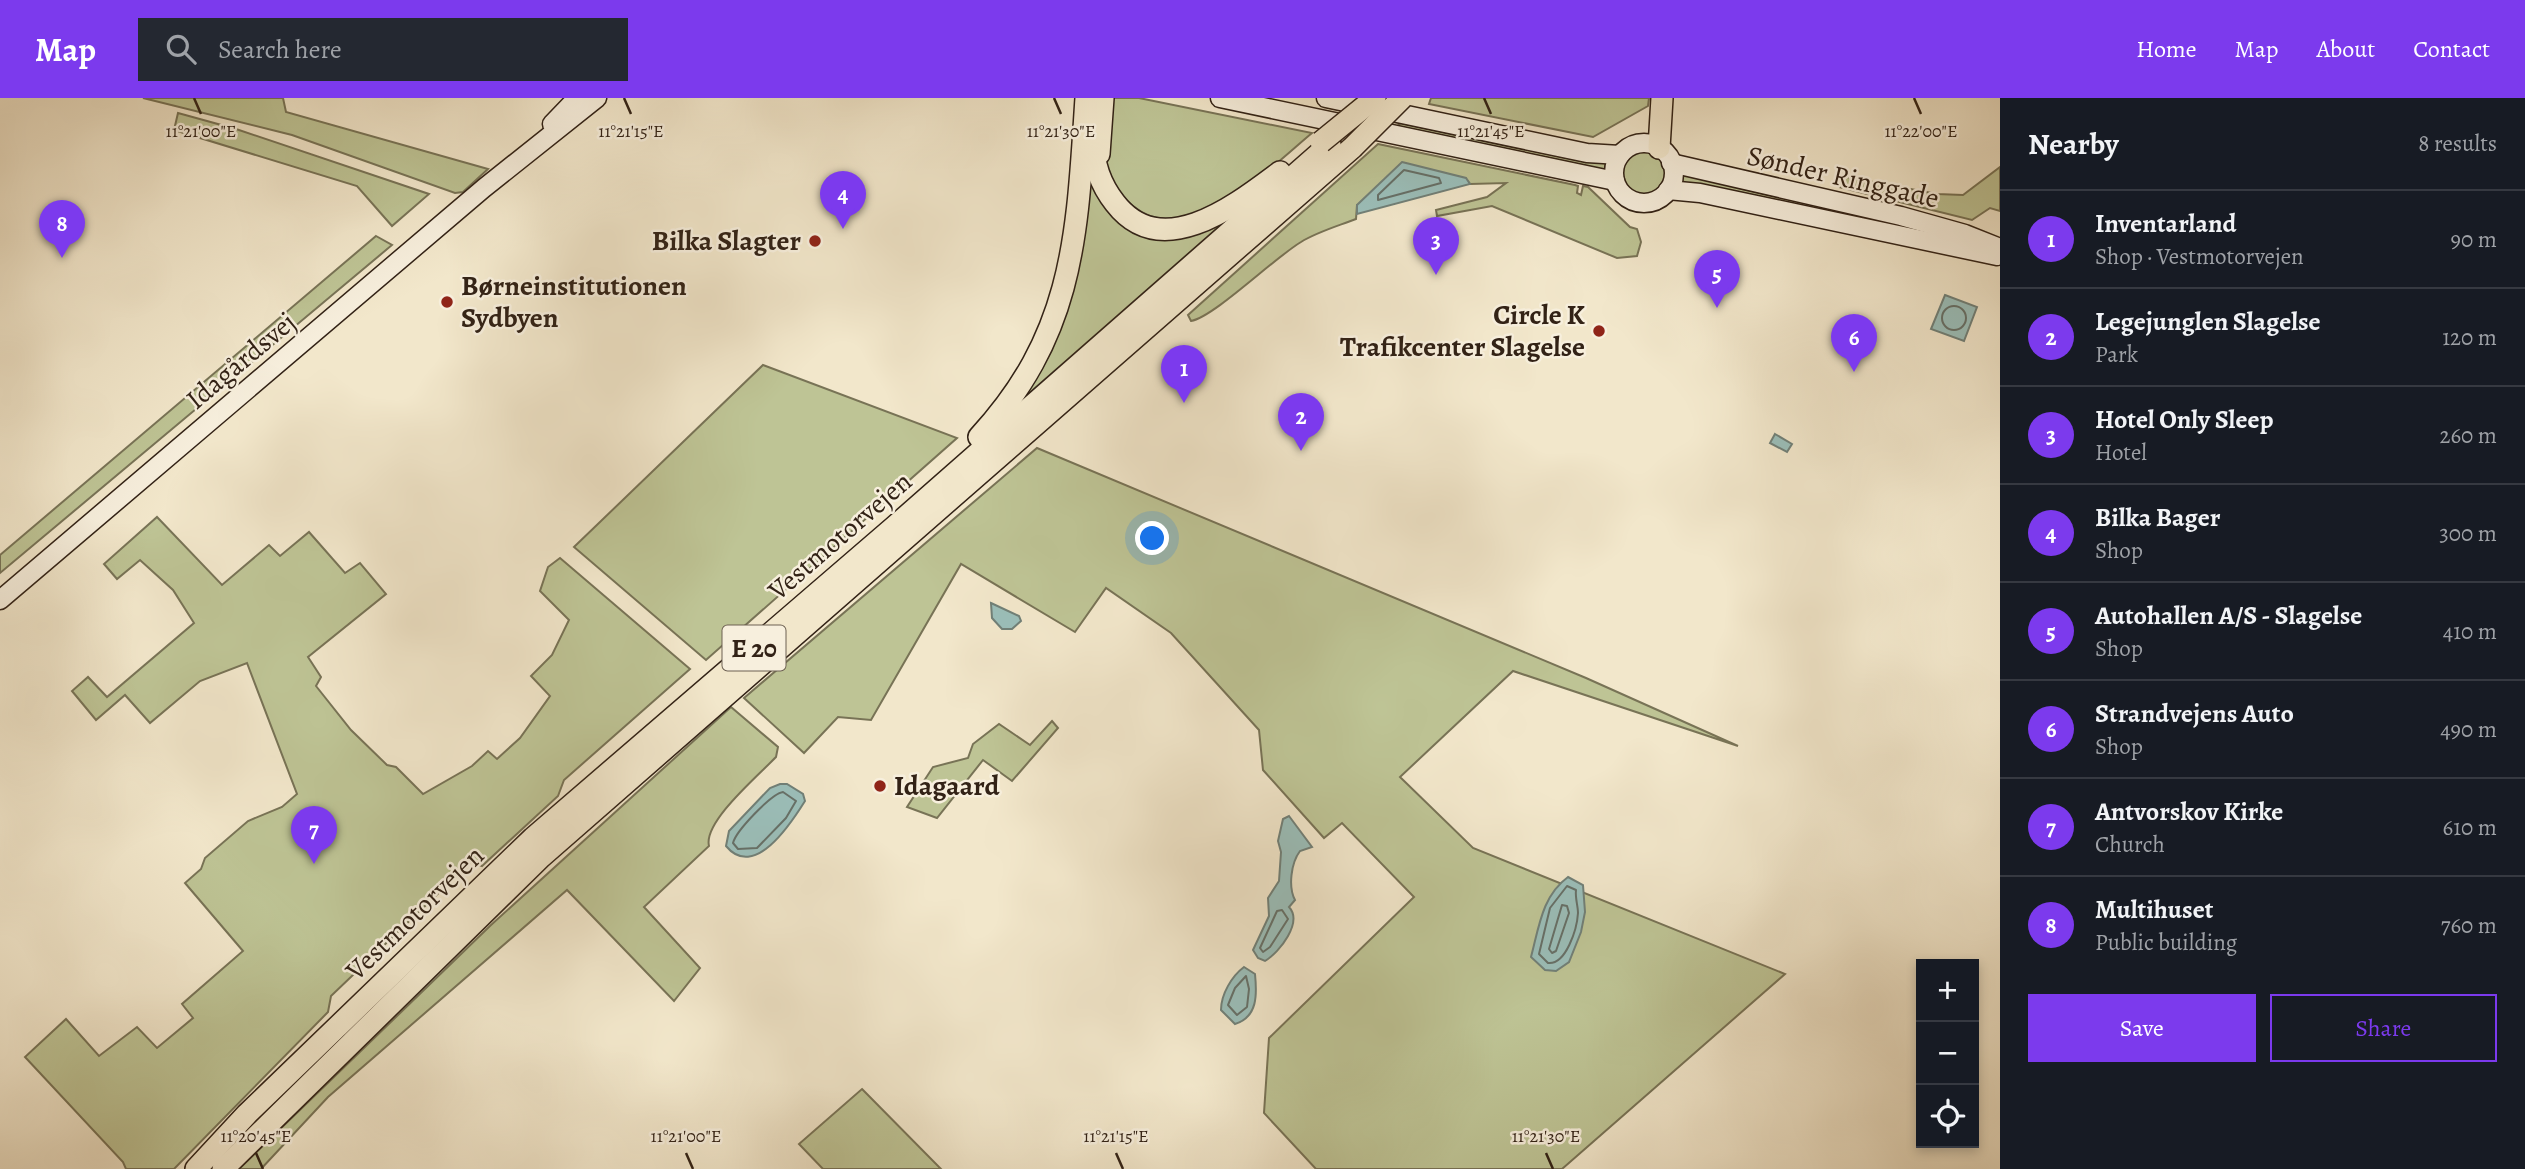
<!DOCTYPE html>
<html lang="en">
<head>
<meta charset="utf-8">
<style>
  :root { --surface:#171b24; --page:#242831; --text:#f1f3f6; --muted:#9ea1a6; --line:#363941; --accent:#7c3aed }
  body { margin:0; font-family:Alegreya,serif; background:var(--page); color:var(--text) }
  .controls { position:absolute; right:21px; bottom:21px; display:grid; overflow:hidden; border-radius:0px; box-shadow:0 4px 10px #0003 }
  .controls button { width:63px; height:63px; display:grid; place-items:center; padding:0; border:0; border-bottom:2px solid var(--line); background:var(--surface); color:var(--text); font:35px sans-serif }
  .you { position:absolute; left:1153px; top:441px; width:24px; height:24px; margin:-18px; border:5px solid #fff; border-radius:50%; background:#1a73e8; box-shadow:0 0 0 10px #1a73e833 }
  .badge { display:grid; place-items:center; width:46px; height:46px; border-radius:50%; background:var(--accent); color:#fff; font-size:23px; font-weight:700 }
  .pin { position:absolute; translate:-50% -58px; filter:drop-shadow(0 2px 4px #0008) }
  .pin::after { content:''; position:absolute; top:37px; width:24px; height:21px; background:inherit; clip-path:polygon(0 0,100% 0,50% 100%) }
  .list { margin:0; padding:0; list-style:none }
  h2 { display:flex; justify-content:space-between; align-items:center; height:91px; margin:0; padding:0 28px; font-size:30px }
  h2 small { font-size:23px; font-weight:400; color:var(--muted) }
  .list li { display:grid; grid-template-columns:46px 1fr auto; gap:21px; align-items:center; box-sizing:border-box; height:98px; padding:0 28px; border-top:2px solid var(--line) }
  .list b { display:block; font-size:26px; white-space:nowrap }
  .list p { margin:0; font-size:23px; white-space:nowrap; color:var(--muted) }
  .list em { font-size:23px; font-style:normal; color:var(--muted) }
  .actions { display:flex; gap:14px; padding:21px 28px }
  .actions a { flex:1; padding:16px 0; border:2px solid var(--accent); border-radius:0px; text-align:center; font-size:24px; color:var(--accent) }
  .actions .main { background:var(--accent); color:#fff }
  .icon { flex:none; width:38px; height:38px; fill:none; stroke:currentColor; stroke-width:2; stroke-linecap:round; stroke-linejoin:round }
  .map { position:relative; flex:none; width:2000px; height:1071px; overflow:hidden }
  header { display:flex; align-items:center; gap:42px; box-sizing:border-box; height:98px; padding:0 35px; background:var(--accent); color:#fff }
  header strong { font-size:33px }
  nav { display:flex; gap:38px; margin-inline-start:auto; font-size:24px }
  .search { width:490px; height:63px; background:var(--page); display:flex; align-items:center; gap:18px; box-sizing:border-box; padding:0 24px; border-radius:0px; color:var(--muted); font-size:26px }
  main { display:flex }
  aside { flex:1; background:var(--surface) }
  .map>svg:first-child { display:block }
  .green { fill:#bec495; stroke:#787356; stroke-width:2 }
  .water { fill:#9bbfba; stroke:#718078; stroke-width:2 }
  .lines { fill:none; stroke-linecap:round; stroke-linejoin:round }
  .shore { stroke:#667068; stroke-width:2 }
  .secondary-casing { stroke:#322216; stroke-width:21 }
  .highway-casing { stroke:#322216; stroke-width:24 }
  .secondary { stroke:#f7efdd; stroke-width:18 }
  .highway { stroke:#f2e7cb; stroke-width:21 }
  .highway-bridge-casing { stroke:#322216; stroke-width:24; stroke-linecap:butt }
  .highway-bridge { stroke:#f2e7cb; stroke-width:21 }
  .ticks { fill:none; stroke:#322216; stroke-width:2.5 }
  .poi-dot { fill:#8f2418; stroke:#f7efdd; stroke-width:2.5 }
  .labels { text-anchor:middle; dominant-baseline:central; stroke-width:5; stroke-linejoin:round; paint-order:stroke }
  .shield { fill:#f7efdd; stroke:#6d6052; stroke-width:2 }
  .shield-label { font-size:26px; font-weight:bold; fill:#322216 }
  .street-label { font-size:28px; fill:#322216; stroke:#f7efdd }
  .poi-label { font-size:28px; font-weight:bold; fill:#322216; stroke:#f7efdd; text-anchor:end }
  .ticks-label { font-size:18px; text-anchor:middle; fill:#322216; stroke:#f7efdd; stroke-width:5; stroke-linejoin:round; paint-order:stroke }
</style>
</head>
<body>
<header>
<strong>Map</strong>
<div class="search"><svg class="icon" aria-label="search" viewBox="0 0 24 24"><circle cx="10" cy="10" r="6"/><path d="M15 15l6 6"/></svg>Search here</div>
<nav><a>Home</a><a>Map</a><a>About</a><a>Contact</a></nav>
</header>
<main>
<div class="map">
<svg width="2000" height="1071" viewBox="0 0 2000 1071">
  <rect width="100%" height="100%" fill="#f2e7cb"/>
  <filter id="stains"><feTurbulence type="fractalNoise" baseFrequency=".00286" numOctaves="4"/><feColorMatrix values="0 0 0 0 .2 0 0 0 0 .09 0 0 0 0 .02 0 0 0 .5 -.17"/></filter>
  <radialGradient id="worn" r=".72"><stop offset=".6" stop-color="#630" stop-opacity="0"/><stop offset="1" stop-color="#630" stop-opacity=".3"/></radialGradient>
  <g class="green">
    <path d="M 143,0 L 283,0 L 286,14 L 488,71 L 463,94 L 455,95 L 292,37 Z"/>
    <path d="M 1109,0 L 1139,0 L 1312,35 C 1271,69 1188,154 1133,108 C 1095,76 1105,44 1109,0 Z"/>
    <path d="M 1431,0 L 1649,0 L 1648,8 L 1593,39 L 1429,6 Z"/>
    <path d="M 178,15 L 236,31 L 429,96 L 392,128 L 357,88 L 174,32 Z"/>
    <path d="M 1403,23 L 1609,62 L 1607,78 L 1395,30 Z"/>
    <path d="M 1378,46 L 1575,87 L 1578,88 L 1577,95 L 1581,97 L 1583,88 L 1588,89 L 1630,129 L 1637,131 L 1641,144 L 1637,158 L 1617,160 L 1492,108 L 1437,118 L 1436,112 L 1487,99 L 1506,85 L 1470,86 L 1465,80 L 1357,107 L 1356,121 C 1338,128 1317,134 1301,144 C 1274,160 1214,219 1191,223 L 1188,217 Z"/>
    <path d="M 1088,52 L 1148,134 L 1246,105 L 1018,305 L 1042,269 Z"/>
    <circle cx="1643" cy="75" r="22"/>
    <path d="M 2000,69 L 2000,113 L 1990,110 L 1972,122 L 1839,89 L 1841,78 L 1937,96 L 1963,97 Z"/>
    <path d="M 1678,73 L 1823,108 L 1822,114 L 1676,88 Z"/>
    <path d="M 376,138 L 392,147 L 0,475 L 0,457 Z"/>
    <path d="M 763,267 L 957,340 L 706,562 L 574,449 Z"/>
    <path d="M 1037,350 L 1586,580 L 1738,648 L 1513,573 L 1400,679 L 1473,750 L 1785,876 L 1562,1071 L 1316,1071 L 1264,1015 L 1269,940 L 1414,799 L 1342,725 L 1324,740 L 1263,672 L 1259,632 L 1171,535 L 1106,490 L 1075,534 L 961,466 L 871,622 L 838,619 L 804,655 L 744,600 Z"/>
    <path d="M 157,419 L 222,487 L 269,447 L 280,458 L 309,434 L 345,475 L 360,465 L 386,496 L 308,559 L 321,579 L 316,588 L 351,632 L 387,667 L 396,669 L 423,696 L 472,668 L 488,653 L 497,661 L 520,640 L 550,598 L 531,578 L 552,557 L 569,522 L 540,493 L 548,469 L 560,460 L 690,571 L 564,682 L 558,698 L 482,768 L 471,764 L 331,898 L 328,914 L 174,1071 L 126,1071 L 123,1064 L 25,959 L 66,921 L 99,958 L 137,929 L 157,950 L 193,920 L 182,906 L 243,853 L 185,785 L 201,771 L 205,760 L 248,723 L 282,709 L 297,696 L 247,565 L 200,583 L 150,625 L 125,597 L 96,622 L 72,593 L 88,579 L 107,599 L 194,525 L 173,492 L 140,462 L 117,481 L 104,466 Z"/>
    <path d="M 731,609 L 778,649 L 776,659 C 759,677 703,724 709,748 L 644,809 L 700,870 L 674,903 L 567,792 L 328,999 L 261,1071 L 239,1071 L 491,827 Z"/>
    <path d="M 1052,623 L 1058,630 L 1012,683 L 983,662 L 937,720 L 907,709 L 933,669 L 968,660 L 973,646 L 999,626 L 1030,647 Z"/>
    <path d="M 862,991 L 941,1071 L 823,1071 L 799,1046 Z"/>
  </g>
  <g class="water">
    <path d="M 1402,64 L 1466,80 L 1470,86 L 1357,116 L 1357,107 Z"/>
    <path d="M 1945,197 L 1977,209 L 1964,243 L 1931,231 Z"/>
    <path d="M 1775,336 L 1792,346 L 1787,354 L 1770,345 Z"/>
    <path d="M 991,505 L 1019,518 L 1021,523 L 1012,531 L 1002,531 L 992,520 Z"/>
    <path d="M 780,686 L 787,686 L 803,696 L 805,703 C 790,727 754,782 726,748 L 729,733 L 770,690 Z"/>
    <path d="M 1289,718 L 1312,749 L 1300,753 C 1291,765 1288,789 1295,802 L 1289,809 C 1303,824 1280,854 1265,863 L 1258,860 L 1253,852 L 1269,818 L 1268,800 L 1279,783 L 1281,754 L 1278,743 L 1283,721 Z"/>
    <path d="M 1568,779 L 1583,787 L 1585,814 L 1581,834 L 1569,864 L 1556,873 L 1545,872 L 1531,859 C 1539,829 1542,798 1568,779 Z"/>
    <path d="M 1244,869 L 1255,876 C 1257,896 1258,919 1235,926 L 1221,912 C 1221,896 1232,878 1244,869 Z"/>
  </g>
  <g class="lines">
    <g class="shore">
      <path d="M 1404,72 L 1439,80 L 1441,85 L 1378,102 L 1378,97 Z"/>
      <circle cx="1954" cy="220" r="12"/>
      <path d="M 783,694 L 796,703 L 786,720 L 757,750 L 738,751 L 733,745 C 736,733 771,696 783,694 Z"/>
      <path d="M 1567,788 L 1576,792 C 1575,800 1578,808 1578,815 C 1577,831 1566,867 1548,865 L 1539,856 L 1550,810 Z"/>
      <path d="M 1562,807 L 1567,808 L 1569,815 L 1556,853 L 1552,855 L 1549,851 Z"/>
      <path d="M 1282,812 L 1288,821 L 1270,849 L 1263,854 L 1260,850 L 1277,813 Z"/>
      <path d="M 1246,878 L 1249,891 L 1247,909 L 1237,917 L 1228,907 L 1235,890 Z"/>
    </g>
    <defs>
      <g id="secondary">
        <path d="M 1220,0 L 1615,83"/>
        <path d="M 1326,0 L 1587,55 L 1620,57"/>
        <path d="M 552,26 L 577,0"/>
        <circle cx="1644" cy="75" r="30"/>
        <path d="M 1671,65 L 1901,118 L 1965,136 L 2000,150"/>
        <path d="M 1668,92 L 1700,95 L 1997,158"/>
        <path d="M 0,502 L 484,90 L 597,0"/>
      </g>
      <g id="highway">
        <path d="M 1093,41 C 1093,66 1100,86 1115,105 C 1162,166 1237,106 1280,74"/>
        <path d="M 1659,50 L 1662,0"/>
        <path d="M 1099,56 L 1103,0"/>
        <path d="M 979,339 C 1076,234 1077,134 1086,0"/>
        <path d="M 196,1071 L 247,1016 L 533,740 L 894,429 L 1330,46"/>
        <path d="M 223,1071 L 541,759 L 1352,50"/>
      </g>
    </defs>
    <use href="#secondary" class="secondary-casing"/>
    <use href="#highway" class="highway-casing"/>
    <use href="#secondary" class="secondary"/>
    <use href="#highway" class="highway"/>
    <defs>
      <g id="highway-bridge">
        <path d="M 1321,44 L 1375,0"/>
        <path d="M 1352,50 L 1402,0"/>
      </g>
    </defs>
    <use href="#highway-bridge" class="highway-bridge-casing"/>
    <use href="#highway-bridge" class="highway-bridge"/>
  </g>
  <path class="ticks" d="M 194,0 L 201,16M 624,0 L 631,16M 1054,0 L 1061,16M 1484,0 L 1491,16M 1914,0 L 1921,16M 256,1055 L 263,1071M 686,1055 L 693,1071M 1116,1055 L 1123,1071M 1546,1055 L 1553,1071"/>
  <g class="poi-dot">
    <circle cx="815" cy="143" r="7"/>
    <circle cx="447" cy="204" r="7"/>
    <circle cx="1599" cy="233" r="7"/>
    <circle cx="880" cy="688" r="7"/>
  </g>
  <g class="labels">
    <rect class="shield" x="722.5" y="527.5" width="63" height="45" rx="5"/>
    <g class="shield-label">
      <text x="754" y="550">E 20</text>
    </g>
    <g class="street-label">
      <text transform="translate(1843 79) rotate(13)">Sønder Ringgade</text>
      <text transform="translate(241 263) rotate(-40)">Idagårdsvej</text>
      <text transform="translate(840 438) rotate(-41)">Vestmotorvejen</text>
      <text transform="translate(415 815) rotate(-44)">Vestmotorvejen</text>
    </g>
    <g class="poi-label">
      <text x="801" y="143">Bilka Slagter</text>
      <text x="461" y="188" text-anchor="start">Børneinstitutionen<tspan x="461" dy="32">Sydbyen</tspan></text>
      <text x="1585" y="217">Circle K<tspan x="1585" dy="32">Trafikcenter Slagelse</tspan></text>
      <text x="894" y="688" text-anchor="start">Idagaard</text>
    </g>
  </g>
  <g class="ticks-label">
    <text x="631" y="39">11°21'15"E</text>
    <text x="1061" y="39">11°21'30"E</text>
    <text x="1921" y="39">11°22'00"E</text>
    <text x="201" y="39">11°21'00"E</text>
    <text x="1491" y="39">11°21'45"E</text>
    <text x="256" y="1044">11°20'45"E</text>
    <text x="686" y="1044">11°21'00"E</text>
    <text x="1116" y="1044">11°21'15"E</text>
    <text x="1546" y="1044">11°21'30"E</text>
  </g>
  <rect width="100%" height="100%" filter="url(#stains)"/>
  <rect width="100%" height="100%" fill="url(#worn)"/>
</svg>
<div class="controls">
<button>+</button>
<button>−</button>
<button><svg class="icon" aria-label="locate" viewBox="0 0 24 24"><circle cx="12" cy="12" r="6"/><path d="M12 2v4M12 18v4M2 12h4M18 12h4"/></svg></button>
</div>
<div class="you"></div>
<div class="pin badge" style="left:1184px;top:305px">1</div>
<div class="pin badge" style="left:1301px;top:353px">2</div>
<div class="pin badge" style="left:1436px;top:177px">3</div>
<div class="pin badge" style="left:843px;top:131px">4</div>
<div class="pin badge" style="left:1717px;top:210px">5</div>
<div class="pin badge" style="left:1854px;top:274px">6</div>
<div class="pin badge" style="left:314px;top:766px">7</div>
<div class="pin badge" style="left:62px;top:160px">8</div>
</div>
<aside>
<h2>Nearby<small>8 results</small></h2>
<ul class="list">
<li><span class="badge">1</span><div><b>Inventarland</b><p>Shop · Vestmotorvejen</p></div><em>90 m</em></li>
<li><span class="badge">2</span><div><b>Legejunglen Slagelse</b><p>Park</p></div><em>120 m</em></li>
<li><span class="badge">3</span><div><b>Hotel Only Sleep</b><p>Hotel</p></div><em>260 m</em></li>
<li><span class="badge">4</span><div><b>Bilka Bager</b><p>Shop</p></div><em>300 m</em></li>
<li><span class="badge">5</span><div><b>Autohallen A/S - Slagelse</b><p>Shop</p></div><em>410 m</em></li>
<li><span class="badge">6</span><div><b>Strandvejens Auto</b><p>Shop</p></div><em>490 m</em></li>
<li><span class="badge">7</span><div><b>Antvorskov Kirke</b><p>Church</p></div><em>610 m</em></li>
<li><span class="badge">8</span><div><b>Multihuset</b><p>Public building</p></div><em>760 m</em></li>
</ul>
<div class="actions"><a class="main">Save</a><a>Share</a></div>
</aside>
</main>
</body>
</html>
